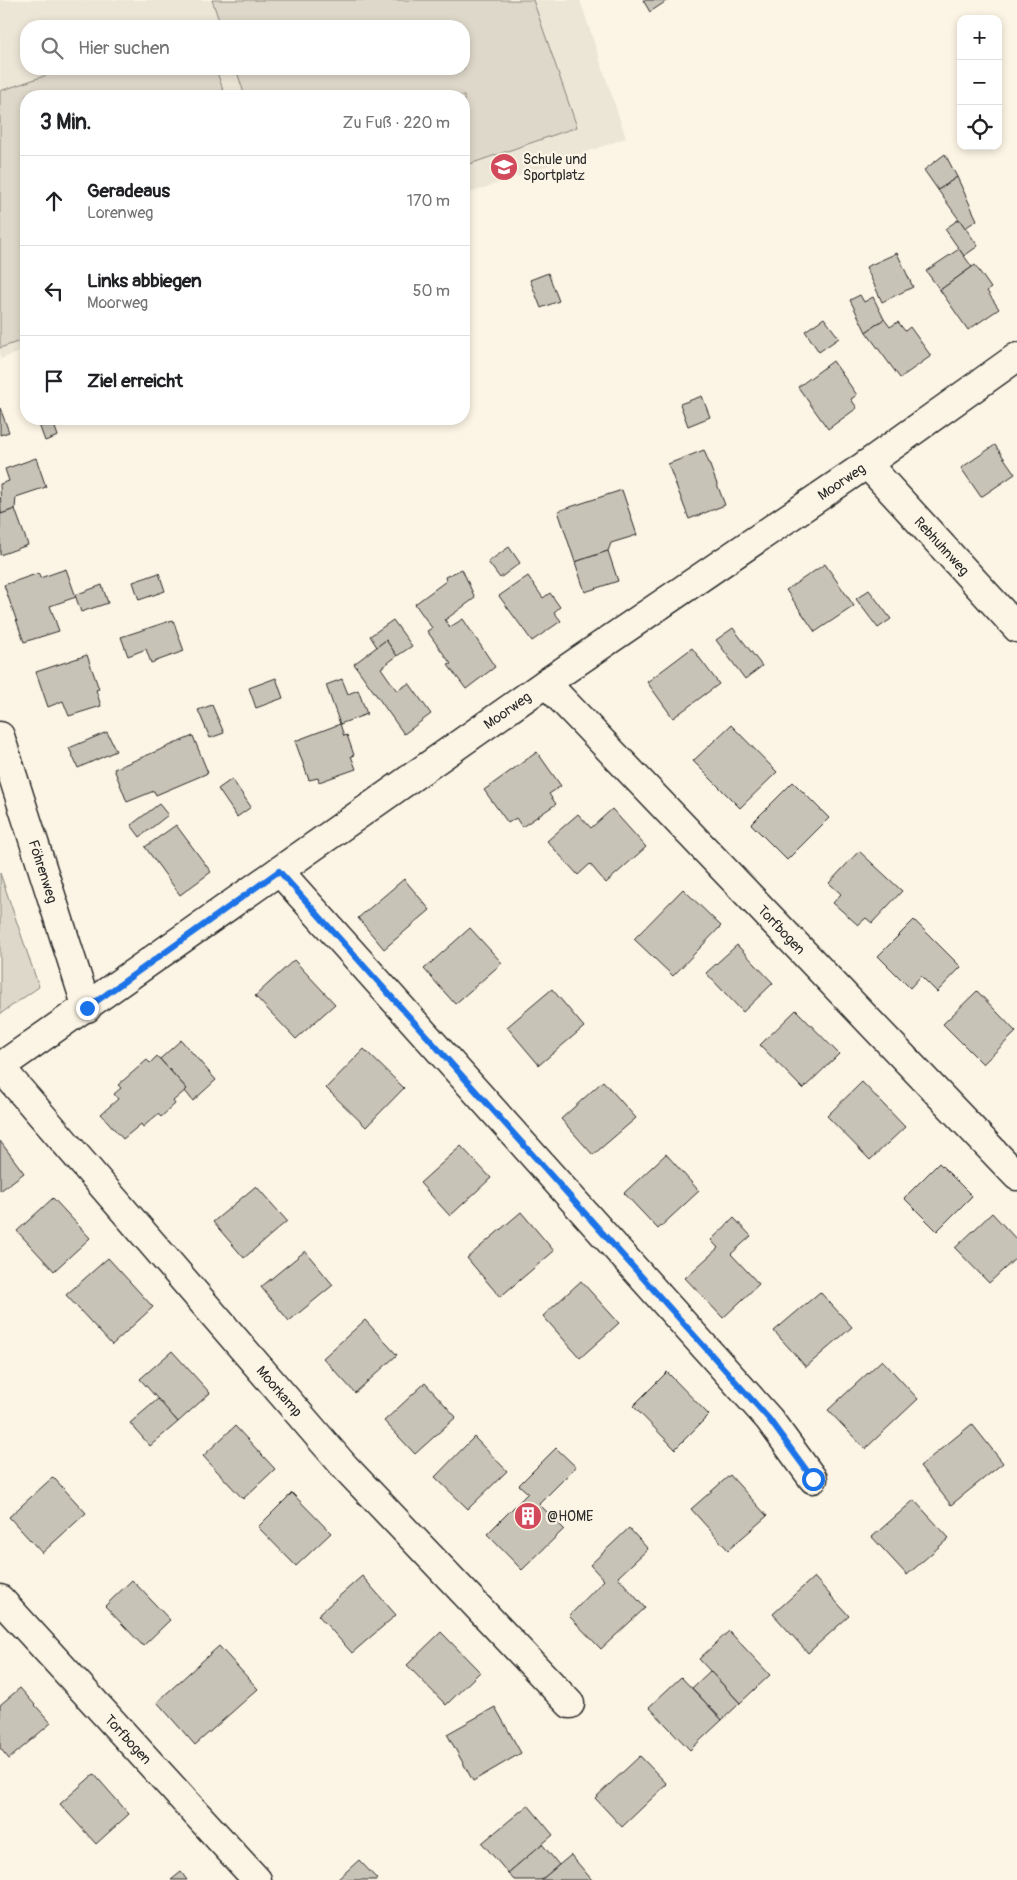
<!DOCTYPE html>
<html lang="de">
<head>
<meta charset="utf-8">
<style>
  :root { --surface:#fff; --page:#f2f2f2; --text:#202124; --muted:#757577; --line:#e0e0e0 }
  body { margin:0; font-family:Pangolin,sans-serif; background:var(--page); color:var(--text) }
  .controls { position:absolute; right:15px; top:15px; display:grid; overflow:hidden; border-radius:10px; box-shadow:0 2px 8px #0003 }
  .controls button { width:45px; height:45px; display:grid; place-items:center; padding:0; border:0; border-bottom:1px solid var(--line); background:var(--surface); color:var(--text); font:25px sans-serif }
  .stop { position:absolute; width:15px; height:15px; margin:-11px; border:4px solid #1a73e8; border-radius:50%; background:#fff }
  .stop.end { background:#1a73e8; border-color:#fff; box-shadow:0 1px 5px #0008 }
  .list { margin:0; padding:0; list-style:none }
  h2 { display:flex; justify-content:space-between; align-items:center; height:65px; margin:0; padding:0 20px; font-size:21px }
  h2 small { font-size:16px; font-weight:400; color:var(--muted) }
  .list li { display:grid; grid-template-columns:32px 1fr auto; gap:15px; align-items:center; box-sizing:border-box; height:90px; padding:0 20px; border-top:1px solid var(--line) }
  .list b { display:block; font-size:19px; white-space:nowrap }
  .list p { margin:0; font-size:16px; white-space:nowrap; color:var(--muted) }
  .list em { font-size:16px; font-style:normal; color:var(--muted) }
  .icon { flex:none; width:28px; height:28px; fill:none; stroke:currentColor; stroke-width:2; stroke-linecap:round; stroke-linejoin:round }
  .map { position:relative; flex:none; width:1017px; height:1880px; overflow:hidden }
  .search { position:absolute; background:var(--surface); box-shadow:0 2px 8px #0003; left:20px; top:20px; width:450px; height:55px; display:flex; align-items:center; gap:12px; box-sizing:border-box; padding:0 18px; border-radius:20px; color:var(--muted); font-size:19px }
  .panel { position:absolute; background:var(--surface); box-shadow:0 2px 8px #0003; left:20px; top:90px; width:450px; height:335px; border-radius:20px }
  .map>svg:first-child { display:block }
  .built { fill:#ece6d7; fill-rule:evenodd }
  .green { fill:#ded8ca; stroke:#84827a }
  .building { fill:#c8c3b7; stroke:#2b2b2b }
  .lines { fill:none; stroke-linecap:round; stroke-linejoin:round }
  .minor-casing { stroke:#2b2b2b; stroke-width:31 }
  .minor { stroke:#fcf5e5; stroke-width:28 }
  .route { stroke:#1a73e8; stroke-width:6 }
  .labels { text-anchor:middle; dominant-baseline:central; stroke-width:4.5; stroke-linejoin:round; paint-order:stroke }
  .poi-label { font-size:14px; fill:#2b2b2b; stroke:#fcf5e5; text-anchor:start }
  .street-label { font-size:14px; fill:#2b2b2b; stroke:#fcf5e5 }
</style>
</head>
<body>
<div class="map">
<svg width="1017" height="1880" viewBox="0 0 1017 1880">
  <rect width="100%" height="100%" fill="#fcf5e5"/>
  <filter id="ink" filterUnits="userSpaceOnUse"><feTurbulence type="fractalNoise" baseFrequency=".02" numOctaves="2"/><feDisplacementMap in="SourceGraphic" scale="10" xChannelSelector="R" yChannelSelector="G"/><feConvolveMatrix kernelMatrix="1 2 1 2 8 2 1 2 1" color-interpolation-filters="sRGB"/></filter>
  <g filter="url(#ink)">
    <path class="built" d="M 0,0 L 580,0 L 626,138 L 464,195 L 464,96 L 26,96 L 26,350 L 0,359 ZM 26,26 L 464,26 L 464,69 L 26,69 Z"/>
    <g class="green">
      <path d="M 212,0 L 533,0 L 577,127 L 464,166 L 464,96 L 245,96 L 236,69 L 464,69 L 464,26 L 221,26 Z"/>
      <path d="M 65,69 L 216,69 L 225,96 L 26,96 L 26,339 L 0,348 L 0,91 Z"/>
      <path d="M 0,873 L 39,987 L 0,1014 Z"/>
    </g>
    <g class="building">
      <path d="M 643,0 L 668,0 L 650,12 Z"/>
      <path d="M 945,154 L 957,177 L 938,190 L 924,170 Z"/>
      <path d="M 957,177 L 977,220 L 965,228 L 938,190 Z"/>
      <path d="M 959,219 L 978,246 L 964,256 L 945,229 Z"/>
      <path d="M 959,249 L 972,267 L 940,290 L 926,271 Z"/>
      <path d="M 897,253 L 913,287 L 882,302 L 866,267 Z"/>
      <path d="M 975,265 L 991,288 L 987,291 L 999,309 L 968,330 L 940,290 Z"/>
      <path d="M 548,273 L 559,301 L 541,308 L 530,280 Z"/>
      <path d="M 860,295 L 864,302 L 873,297 L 884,319 L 866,332 L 850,300 Z"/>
      <path d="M 824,318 L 839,338 L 819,352 L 805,331 Z"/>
      <path d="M 884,319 L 890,327 L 898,322 L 905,331 L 910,327 L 931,356 L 900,378 L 866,332 Z"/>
      <path d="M 833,361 L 857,395 L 851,399 L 857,408 L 828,429 L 798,387 Z"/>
      <path d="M 702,396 L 710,417 L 688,426 L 680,404 Z"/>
      <path d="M 0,408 L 9,432 L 0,435 Z"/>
      <path d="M 37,419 L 52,419 L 58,436 L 45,441 Z"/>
      <path d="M 995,445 L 1015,474 L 981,497 L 961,468 Z"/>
      <path d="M 704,450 L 725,505 L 689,519 L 668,464 Z"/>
      <path d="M 36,458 L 46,487 L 16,497 L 15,509 L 1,514 L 0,484 L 9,481 L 5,469 Z"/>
      <path d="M 622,490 L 637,535 L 611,543 L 608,551 L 575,562 L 558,511 Z"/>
      <path d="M 15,509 L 28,545 L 0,555 L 0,510 L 1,514 Z"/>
      <path d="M 509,547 L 520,563 L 500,578 L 488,562 Z"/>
      <path d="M 608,551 L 618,581 L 585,592 L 575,562 Z"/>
      <path d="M 825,564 L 854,606 L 815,632 L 786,590 Z"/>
      <path d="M 66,569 L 76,597 L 50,606 L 59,631 L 24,642 L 4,585 L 39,573 L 40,578 Z"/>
      <path d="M 462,569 L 475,598 L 445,620 L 450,627 L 463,619 L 495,667 L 466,689 L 448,665 L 451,664 L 427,631 L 432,628 L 415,604 L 446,581 L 445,577 Z"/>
      <path d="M 159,573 L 165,591 L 139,600 L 133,582 Z"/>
      <path d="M 528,576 L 543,598 L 550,593 L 560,607 L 554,612 L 561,621 L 532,641 L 499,596 Z"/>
      <path d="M 102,585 L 108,603 L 81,612 L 75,595 Z"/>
      <path d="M 869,590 L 891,619 L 878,628 L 856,599 Z"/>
      <path d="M 173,620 L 184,651 L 151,663 L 146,649 L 128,656 L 121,637 Z"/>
      <path d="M 393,620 L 412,646 L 397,656 L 386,640 L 377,647 L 370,636 Z"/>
      <path d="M 733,628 L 762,666 L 745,679 L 716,640 Z"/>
      <path d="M 386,640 L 397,656 L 381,668 L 397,691 L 409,683 L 431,714 L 404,734 L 354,664 Z"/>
      <path d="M 692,648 L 719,684 L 673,718 L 647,682 Z"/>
      <path d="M 87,655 L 99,689 L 96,690 L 101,706 L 69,716 L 63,701 L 48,707 L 36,672 Z"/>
      <path d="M 276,678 L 283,698 L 256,708 L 249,688 Z"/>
      <path d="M 342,679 L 348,694 L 358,690 L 367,714 L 340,724 L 326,685 Z"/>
      <path d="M 212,705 L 224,733 L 210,738 L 198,710 Z"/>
      <path d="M 340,724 L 344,736 L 347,735 L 354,755 L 351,756 L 356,769 L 319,782 L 318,778 L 309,780 L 295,741 Z"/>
      <path d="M 731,725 L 777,772 L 740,808 L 693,761 Z"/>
      <path d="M 107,732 L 116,751 L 78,768 L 69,748 Z"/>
      <path d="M 193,736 L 208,773 L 156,795 L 154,791 L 127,802 L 114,769 Z"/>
      <path d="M 537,752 L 561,786 L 549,794 L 556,804 L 522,827 L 516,818 L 508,823 L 484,790 Z"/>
      <path d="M 232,779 L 251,807 L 237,817 L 218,789 Z"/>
      <path d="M 793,782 L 829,818 L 787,860 L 751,824 Z"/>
      <path d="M 159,804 L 168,815 L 140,837 L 131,825 Z"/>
      <path d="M 612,809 L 646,847 L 606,883 L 590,864 L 578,875 L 547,841 L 578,814 L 591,828 Z"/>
      <path d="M 176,825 L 211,872 L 180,895 L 145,847 Z"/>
      <path d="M 859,851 L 902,891 L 872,923 L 866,918 L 858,925 L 833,903 L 841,894 L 829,883 Z"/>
      <path d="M 404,879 L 430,910 L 384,949 L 358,918 Z"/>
      <path d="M 683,889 L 721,926 L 673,976 L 634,939 Z"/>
      <path d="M 914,920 L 961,967 L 937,992 L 921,976 L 910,988 L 878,956 Z"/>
      <path d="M 470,928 L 502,963 L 455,1004 L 424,969 Z"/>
      <path d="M 737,945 L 773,983 L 743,1012 L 706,973 Z"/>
      <path d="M 294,960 L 335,1004 L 296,1039 L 255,996 Z"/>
      <path d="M 552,989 L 584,1027 L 539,1065 L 507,1027 Z"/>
      <path d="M 977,991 L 1016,1032 L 983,1064 L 943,1024 Z"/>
      <path d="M 796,1010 L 839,1054 L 803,1089 L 760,1045 Z"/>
      <path d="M 181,1040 L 216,1080 L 193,1101 L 185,1091 L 187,1089 L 160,1059 Z"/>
      <path d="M 364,1049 L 404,1088 L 366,1127 L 326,1088 Z"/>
      <path d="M 157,1056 L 187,1089 L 173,1101 L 175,1104 L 161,1117 L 158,1114 L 143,1127 L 141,1124 L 123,1139 L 101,1114 L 118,1099 L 114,1094 L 121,1088 L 118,1085 L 147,1060 L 150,1063 Z"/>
      <path d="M 603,1081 L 636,1118 L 593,1155 L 561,1119 Z"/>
      <path d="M 862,1082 L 905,1127 L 870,1160 L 827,1116 Z"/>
      <path d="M 0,1141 L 24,1173 L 0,1191 Z"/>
      <path d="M 461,1146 L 491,1178 L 450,1216 L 420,1183 Z"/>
      <path d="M 666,1154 L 699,1191 L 658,1229 L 624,1193 Z"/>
      <path d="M 939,1163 L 972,1196 L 937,1231 L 904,1198 Z"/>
      <path d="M 256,1186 L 287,1221 L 244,1258 L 213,1222 Z"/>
      <path d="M 53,1198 L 90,1238 L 54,1271 L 17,1231 Z"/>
      <path d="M 521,1212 L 554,1251 L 500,1297 L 467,1258 Z"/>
      <path d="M 992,1213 L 1017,1240 L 1017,1257 L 989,1283 L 955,1248 Z"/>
      <path d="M 734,1218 L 751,1236 L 731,1254 L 759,1284 L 723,1318 L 685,1278 L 718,1248 L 711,1240 Z"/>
      <path d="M 305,1251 L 333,1285 L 289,1321 L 261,1287 Z"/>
      <path d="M 108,1258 L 153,1307 L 112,1345 L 66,1295 Z"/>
      <path d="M 581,1281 L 619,1323 L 580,1358 L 543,1316 Z"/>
      <path d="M 820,1292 L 852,1327 L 806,1367 L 774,1331 Z"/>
      <path d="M 365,1320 L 397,1355 L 355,1393 L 323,1358 Z"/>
      <path d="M 172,1351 L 210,1393 L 178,1422 L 140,1379 Z"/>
      <path d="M 882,1360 L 918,1399 L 865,1449 L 828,1410 Z"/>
      <path d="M 667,1372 L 709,1415 L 675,1449 L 633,1406 Z"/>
      <path d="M 425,1383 L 456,1417 L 415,1454 L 384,1421 Z"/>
      <path d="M 158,1399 L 178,1422 L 150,1446 L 130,1423 Z"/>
      <path d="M 972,1424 L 1003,1463 L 951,1505 L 920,1466 Z"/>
      <path d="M 235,1426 L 275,1469 L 243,1499 L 203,1456 Z"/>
      <path d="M 474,1437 L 507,1471 L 468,1509 L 435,1477 Z"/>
      <path d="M 556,1448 L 576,1467 L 539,1504 L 564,1529 L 522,1570 L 487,1534 L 528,1493 L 519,1485 Z"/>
      <path d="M 730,1475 L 767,1516 L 728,1550 L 691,1509 Z"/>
      <path d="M 53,1477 L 86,1513 L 42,1553 L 9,1517 Z"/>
      <path d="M 292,1493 L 331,1533 L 296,1566 L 258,1527 Z"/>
      <path d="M 914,1500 L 949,1538 L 907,1575 L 872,1537 Z"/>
      <path d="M 629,1528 L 648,1549 L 618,1577 L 645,1608 L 601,1649 L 569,1616 L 604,1580 L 590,1565 Z"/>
      <path d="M 362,1576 L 396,1615 L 352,1653 L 318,1615 Z"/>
      <path d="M 814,1577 L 849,1616 L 808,1653 L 773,1614 Z"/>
      <path d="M 132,1580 L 170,1620 L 143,1646 L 105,1606 Z"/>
      <path d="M 729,1631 L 770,1675 L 740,1703 L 699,1659 Z"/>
      <path d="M 441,1632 L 480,1672 L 446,1705 L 407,1665 Z"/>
      <path d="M 219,1646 L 258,1689 L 195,1745 L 157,1702 Z"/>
      <path d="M 710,1671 L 740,1703 L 722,1720 L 692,1688 Z"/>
      <path d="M 681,1677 L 722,1720 L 690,1750 L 649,1707 Z"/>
      <path d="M 20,1688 L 51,1723 L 9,1759 L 0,1748 L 0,1705 Z"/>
      <path d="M 495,1707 L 521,1753 L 473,1781 L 447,1734 Z"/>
      <path d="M 640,1756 L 667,1784 L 622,1827 L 595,1798 Z"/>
      <path d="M 94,1774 L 129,1814 L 96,1844 L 60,1804 Z"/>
      <path d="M 528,1805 L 553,1835 L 508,1873 L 482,1843 Z"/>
      <path d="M 542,1844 L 559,1865 L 541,1880 L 514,1880 L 508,1873 Z"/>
      <path d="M 571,1855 L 592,1880 L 541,1880 Z"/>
      <path d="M 359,1860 L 378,1880 L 337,1880 Z"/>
      <path d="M 181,1872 L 187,1880 L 171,1880 Z"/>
    </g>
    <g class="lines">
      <defs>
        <g id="minor">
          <path id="s1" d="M 867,464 L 1017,628"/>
          <path id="s2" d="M 546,683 L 1017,1176"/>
          <path id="s3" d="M 0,736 L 87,1008"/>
          <path d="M 279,871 L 769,1419 L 813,1479"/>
          <path id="s4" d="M 0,1067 L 546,683 L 867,464 L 1017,357"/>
          <path id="s5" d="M 0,1067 L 345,1467 L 570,1704"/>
          <path id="s6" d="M 0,1599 L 257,1880"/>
        </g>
      </defs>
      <use href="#minor" class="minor-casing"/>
      <use href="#minor" class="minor"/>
    </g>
  </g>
  <g class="lines" filter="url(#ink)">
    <path class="route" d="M 87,1008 L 279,871 L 769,1419 L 813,1479"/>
  </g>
  <defs>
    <symbol id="school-disc" viewBox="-11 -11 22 22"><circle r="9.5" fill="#d1495b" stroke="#fcf5e5"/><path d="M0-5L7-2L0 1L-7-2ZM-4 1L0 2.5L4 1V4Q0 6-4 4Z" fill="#fff"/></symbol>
    <symbol id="building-disc" viewBox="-11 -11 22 22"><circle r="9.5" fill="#d1495b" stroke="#fcf5e5"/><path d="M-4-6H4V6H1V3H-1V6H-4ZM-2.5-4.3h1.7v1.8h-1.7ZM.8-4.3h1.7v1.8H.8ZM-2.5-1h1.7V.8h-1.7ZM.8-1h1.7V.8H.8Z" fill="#fff"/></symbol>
  </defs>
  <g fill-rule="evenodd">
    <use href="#school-disc" x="488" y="151" width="32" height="32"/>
    <use href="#building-disc" x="512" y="1500" width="32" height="32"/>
  </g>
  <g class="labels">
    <g class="poi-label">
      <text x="523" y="159">Schule und<tspan x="523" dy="16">Sportplatz</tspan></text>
      <text x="547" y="1516">@HOME</text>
    </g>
    <g class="street-label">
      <text stroke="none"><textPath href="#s4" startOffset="1025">Moorweg</textPath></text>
      <text stroke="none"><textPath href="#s1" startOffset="111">Rebhuhnweg</textPath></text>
      <text stroke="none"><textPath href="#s4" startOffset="620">Moorweg</textPath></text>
      <text stroke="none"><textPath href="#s3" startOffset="142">Föhrenweg</textPath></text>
      <text stroke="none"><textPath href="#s2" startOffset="341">Torfbogen</textPath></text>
      <text stroke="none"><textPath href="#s5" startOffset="428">Moorkamp</textPath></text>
      <text stroke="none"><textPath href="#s6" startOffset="190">Torfbogen</textPath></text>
    </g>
  </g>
</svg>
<div class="controls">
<button>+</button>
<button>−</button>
<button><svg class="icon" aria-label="locate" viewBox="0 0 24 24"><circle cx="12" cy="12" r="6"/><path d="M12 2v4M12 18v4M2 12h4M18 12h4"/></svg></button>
</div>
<div class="stop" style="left:813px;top:1479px"></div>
<div class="stop end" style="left:87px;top:1008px"></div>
<div class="search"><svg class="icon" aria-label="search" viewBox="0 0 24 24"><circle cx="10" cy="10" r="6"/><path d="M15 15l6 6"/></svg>Hier suchen</div>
<section class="panel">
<h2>3 Min.<small>Zu Fuß · 220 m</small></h2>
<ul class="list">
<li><svg class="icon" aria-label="ahead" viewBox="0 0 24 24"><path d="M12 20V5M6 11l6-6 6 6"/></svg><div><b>Geradeaus</b><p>Lorenweg</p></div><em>170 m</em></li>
<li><svg class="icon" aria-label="left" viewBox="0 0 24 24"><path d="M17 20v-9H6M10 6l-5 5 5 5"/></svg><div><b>Links abbiegen</b><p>Moorweg</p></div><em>50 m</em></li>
<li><svg class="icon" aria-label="arrive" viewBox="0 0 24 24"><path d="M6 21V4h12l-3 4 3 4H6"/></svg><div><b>Ziel erreicht</b></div></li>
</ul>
</section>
</div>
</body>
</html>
